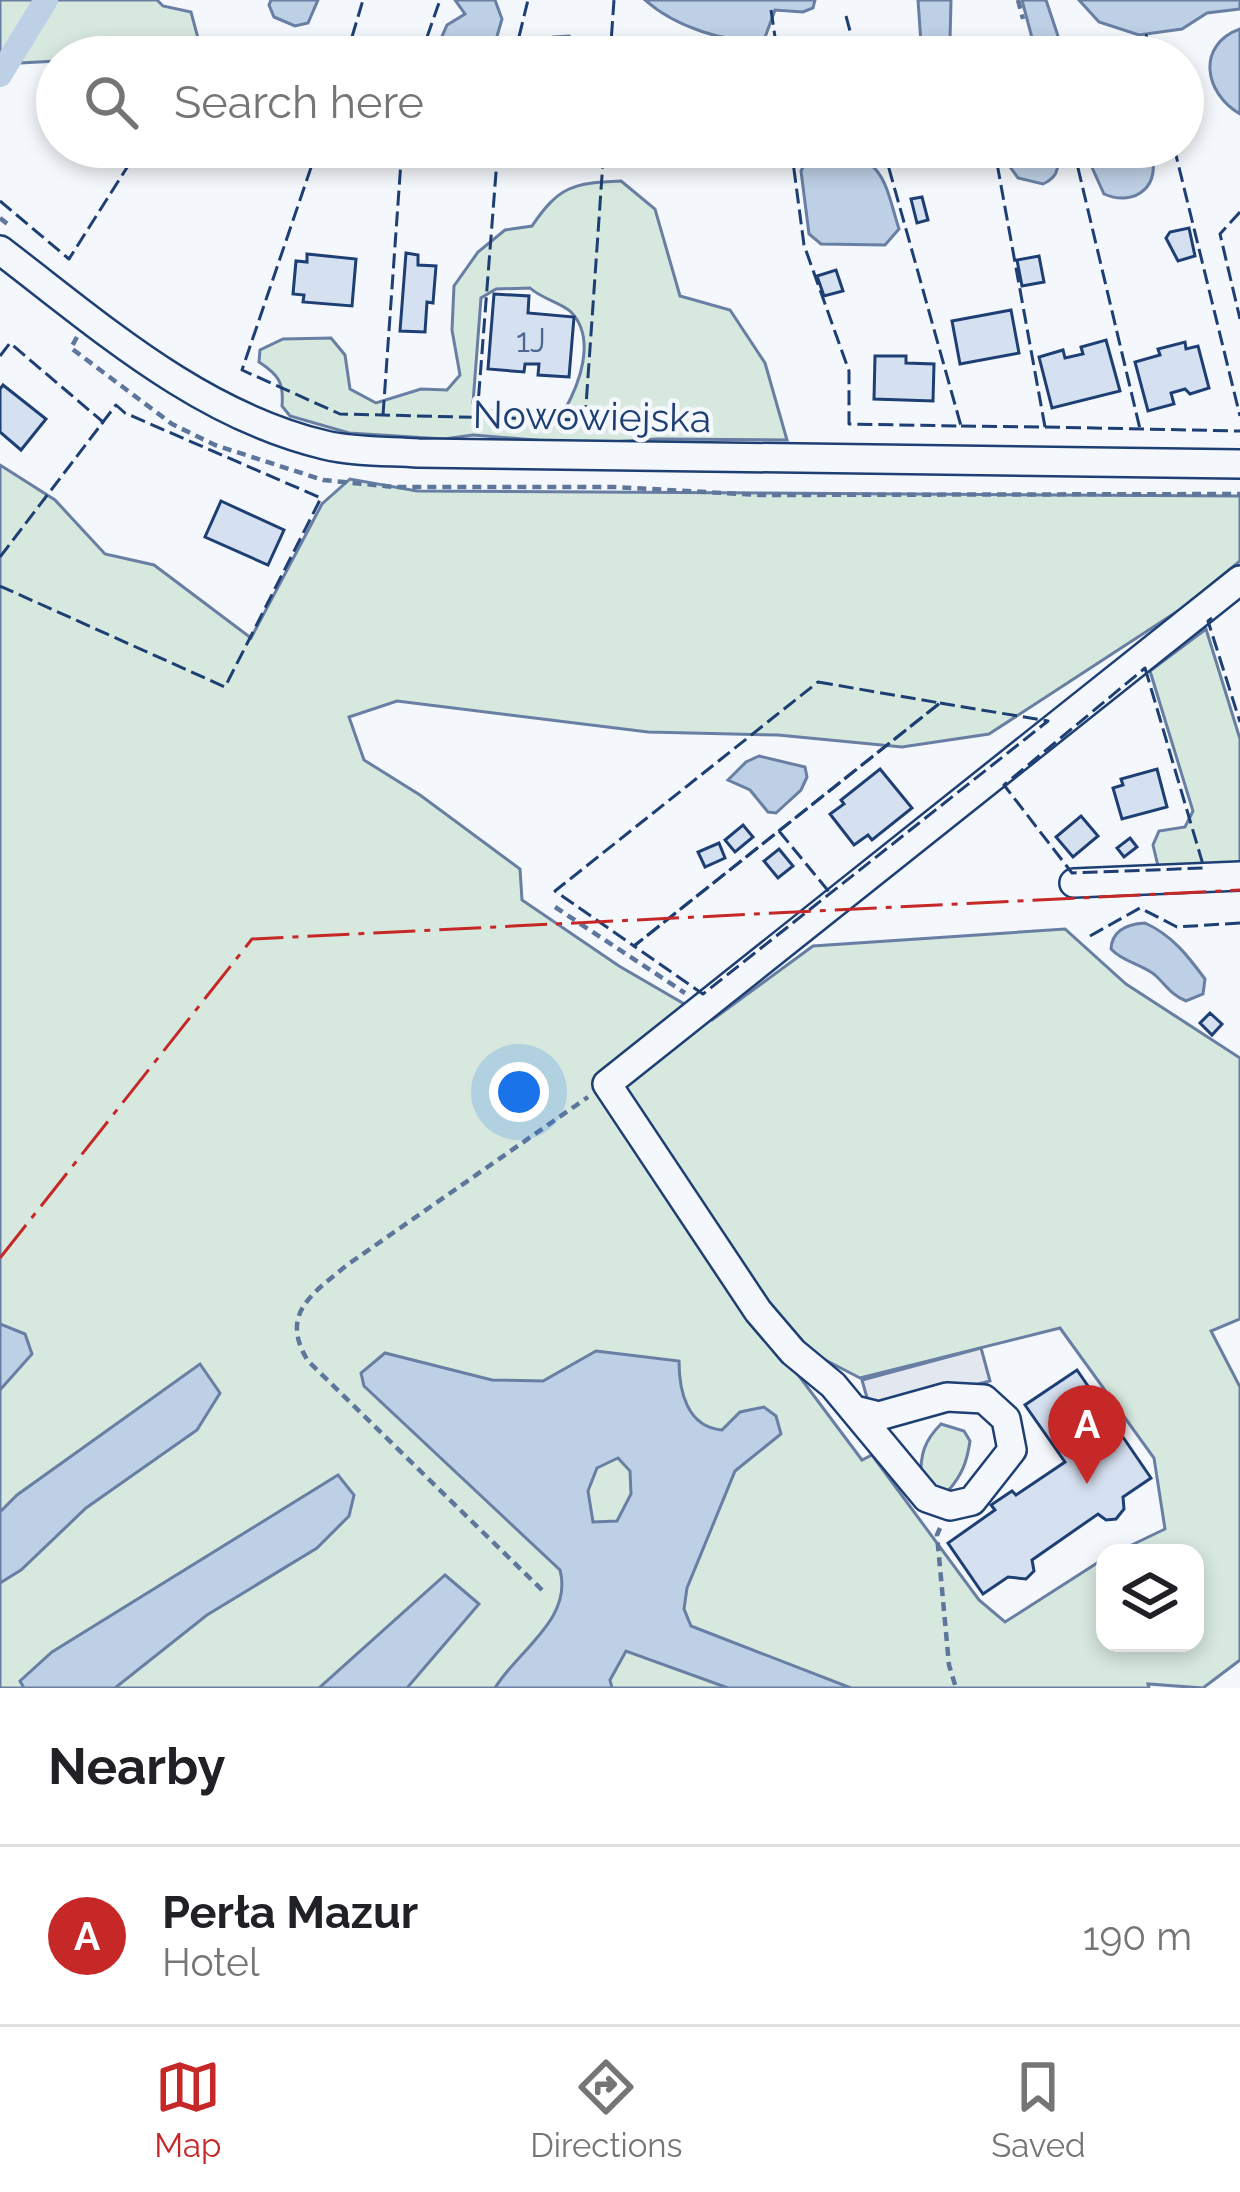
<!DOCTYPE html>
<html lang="en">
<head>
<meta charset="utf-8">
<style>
  :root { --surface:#fff; --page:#f6f6f6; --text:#202124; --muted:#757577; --line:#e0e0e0; --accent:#c62828 }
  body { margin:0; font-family:Raleway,sans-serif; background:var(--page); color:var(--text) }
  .controls { position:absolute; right:36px; bottom:36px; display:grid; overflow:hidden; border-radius:24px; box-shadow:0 6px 18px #0003 }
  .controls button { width:108px; height:108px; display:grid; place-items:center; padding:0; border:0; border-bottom:3px solid var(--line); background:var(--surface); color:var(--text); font:60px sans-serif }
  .you { position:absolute; left:519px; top:1092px; width:42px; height:42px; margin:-30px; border:9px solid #fff; border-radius:50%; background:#1a73e8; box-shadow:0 0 0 18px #1a73e833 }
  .badge { display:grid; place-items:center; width:78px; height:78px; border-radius:50%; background:var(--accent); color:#fff; font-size:39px; font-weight:700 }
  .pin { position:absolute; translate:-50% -99px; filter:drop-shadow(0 3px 6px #0008) }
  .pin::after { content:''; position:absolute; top:63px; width:42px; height:36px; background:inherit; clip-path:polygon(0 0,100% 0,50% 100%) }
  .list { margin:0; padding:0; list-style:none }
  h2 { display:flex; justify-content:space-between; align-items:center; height:156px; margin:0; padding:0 48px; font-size:51px }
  h2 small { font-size:39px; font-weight:400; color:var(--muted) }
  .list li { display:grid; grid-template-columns:78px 1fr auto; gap:36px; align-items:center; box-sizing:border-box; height:180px; padding:0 48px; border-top:3px solid var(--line) }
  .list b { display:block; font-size:45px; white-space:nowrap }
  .list p { margin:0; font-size:39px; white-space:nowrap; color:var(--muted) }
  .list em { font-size:39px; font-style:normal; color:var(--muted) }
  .icon { flex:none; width:66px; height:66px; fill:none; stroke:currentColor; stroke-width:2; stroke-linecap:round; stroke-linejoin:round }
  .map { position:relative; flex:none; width:1240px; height:1688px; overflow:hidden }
  .search { position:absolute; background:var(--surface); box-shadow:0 6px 18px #0003; left:36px; right:36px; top:36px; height:132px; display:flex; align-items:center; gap:30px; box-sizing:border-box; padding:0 42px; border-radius:66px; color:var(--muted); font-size:45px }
  .sheet { height:336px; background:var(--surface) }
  nav { display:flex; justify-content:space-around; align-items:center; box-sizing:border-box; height:168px; border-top:3px solid var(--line); background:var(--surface); font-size:33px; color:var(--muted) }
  nav a { display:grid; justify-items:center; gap:6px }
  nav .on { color:var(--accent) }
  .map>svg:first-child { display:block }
  .green { fill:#d7e8df; stroke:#687fa3; stroke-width:3; fill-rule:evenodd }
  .parking { fill:#e3e8f0; stroke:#687fa3; stroke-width:3 }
  .water { fill:#bed0e5; stroke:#687fa3; stroke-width:3; fill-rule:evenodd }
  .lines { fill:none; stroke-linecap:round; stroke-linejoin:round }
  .canal { stroke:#bed0e5; stroke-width:24 }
  .building { fill:#d5e0f0; stroke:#1d3f73; stroke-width:3 }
  .minor-casing { stroke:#1d3f73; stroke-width:32 }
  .path { stroke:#5e769c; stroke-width:4.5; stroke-dasharray:9 6; stroke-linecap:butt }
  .minor { stroke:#f4f7fb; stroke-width:27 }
  .fence { stroke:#1d3f73; stroke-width:3; stroke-dasharray:15 6; stroke-linecap:butt }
  .power { stroke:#c62828; stroke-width:3; stroke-dasharray:42 9 6 9; stroke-linecap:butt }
  .labels { text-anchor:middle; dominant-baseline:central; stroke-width:9; stroke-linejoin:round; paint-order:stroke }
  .number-label { font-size:33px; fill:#4b6792 }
  .street-label { font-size:39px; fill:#1d3f73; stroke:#f4f7fb }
</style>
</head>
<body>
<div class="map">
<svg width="1240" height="1688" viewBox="0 0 1240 1688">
  <rect width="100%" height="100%" fill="#f4f7fb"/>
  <g class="green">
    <path d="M 0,0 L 157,0 L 163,6 L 191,12 L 198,38 L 189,57 L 57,57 L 57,61 L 0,64 Z"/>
    <path d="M 621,181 L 655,209 L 680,296 L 730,310 L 765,363 L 787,440 L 657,439 L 583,444 L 473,435 L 444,439 L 349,433 L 290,416 L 282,406 C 284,383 279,375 259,362 L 260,350 L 283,339 L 331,338 L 345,355 L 350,389 L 376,403 L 421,389 L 447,390 L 460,375 L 452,330 L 454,286 L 478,252 L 505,230 L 532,226 C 559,186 573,183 621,181 ZM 530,288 C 542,299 562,303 571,312 C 597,339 579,385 564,411 L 479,411 L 473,403 L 481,298 L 496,289 Z"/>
    <path d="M 0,465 L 55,500 L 105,554 L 154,565 L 251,638 L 322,504 L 350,479 L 417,491 L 1240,496 L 1240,561 L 1184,607 L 989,734 L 902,747 L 778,735 L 648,732 L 397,701 L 349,717 L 364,760 L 420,795 L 520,869 L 522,900 L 619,966 L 712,1020 L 813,946 L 1065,929 L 1126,984 L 1240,1058 L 1240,1319 L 1211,1331 L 1240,1387 L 1240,1660 L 1203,1688 L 1148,1684 L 1149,1688 L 0,1688 ZM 1060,1328 L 1154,1458 L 1165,1529 L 1115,1553 L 1195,1553 L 1195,1643 L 1105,1643 L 1105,1558 L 1005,1622 L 979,1600 L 872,1455 L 862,1460 L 781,1352 L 806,1350 L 860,1378 Z"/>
    <path d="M 1206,629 L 1240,739 L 1240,865 L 1158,866 L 1153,845 L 1159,831 L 1185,827 L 1193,811 L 1150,671 Z"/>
    <path d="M 941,1424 L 964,1431 L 970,1441 C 967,1462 962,1475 948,1491 L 935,1492 L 921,1478 C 920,1455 924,1441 941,1424 Z"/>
  </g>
  <path class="parking" d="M 981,1348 L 990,1381 L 871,1412 L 862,1380 Z"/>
  <g class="water">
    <path d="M 271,0 L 318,0 L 308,23 L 295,26 L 274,17 L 269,5 Z"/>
    <path d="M 455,0 L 495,0 L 502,19 L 491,57 L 433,57 L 447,25 L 465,14 Z"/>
    <path d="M 645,0 L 815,0 L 813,8 L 803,12 L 775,10 L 764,40 C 726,44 674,26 645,0 Z"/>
    <path d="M 918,0 L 951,0 L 950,40 L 961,57 L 922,57 Z"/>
    <path d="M 1022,0 L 1046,0 L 1065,57 L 994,57 L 1004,51 L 1030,56 L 1036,53 Z"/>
    <path d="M 1079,0 L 1240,0 L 1240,9 L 1207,13 L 1182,29 L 1139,35 L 1099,22 Z"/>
    <path d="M 1240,29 L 1240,114 C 1204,93 1196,45 1240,29 Z"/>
    <path d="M 569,36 L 581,46 L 585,57 L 529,57 L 553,37 Z"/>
    <path d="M 1007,147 L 1052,147 C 1060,163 1061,176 1043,184 L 1018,178 L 1010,167 Z"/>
    <path d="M 1096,147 L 1139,147 L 1150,151 C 1163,184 1136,208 1104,194 L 1090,163 Z"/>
    <path d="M 832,151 C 885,157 885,184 899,229 L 885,245 L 821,244 L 809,234 L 801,171 L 807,159 Z"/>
    <path d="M 759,756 L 805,767 L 807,777 L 801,790 L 776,813 L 768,812 L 750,790 L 728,780 L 746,762 Z"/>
    <path d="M 1145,923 C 1172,935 1188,956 1205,979 L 1203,994 L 1186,1001 C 1171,995 1166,985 1155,975 C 1141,964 1123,962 1111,949 C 1112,930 1128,924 1145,923 Z"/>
    <path d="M 0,1324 L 25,1334 L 32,1354 L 0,1390 Z"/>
    <path d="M 596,1351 L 679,1361 C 679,1391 687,1427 722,1430 L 740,1412 L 764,1407 L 776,1416 L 781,1434 L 735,1471 L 687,1588 L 684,1609 L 691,1626 L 851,1688 L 728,1688 L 626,1651 L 610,1680 L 612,1688 L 495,1688 C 518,1650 573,1619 560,1570 L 364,1386 L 361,1373 L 385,1353 L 492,1380 L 543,1381 ZM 618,1458 L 630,1471 L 631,1494 L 617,1521 L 593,1522 L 588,1491 L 597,1468 Z"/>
    <path d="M 200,1364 L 220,1393 L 197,1430 L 86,1508 L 21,1570 L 0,1583 L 0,1512 L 17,1495 Z"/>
    <path d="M 338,1475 L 354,1495 L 349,1516 L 317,1548 L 207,1615 L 115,1688 L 24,1688 L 20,1681 L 52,1652 Z"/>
    <path d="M 445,1575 L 479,1604 L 407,1688 L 319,1688 Z"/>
  </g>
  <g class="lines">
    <path class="canal" d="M 0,75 L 46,0"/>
  </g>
  <g class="building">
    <path d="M 922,197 L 928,220 L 917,223 L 911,199 Z"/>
    <path d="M 1189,228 L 1195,256 L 1178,261 L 1166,238 L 1170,232 Z"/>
    <path d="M 406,253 L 418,255 L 418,265 L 436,266 L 433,303 L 427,302 L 425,332 L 400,331 Z"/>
    <path d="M 307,254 L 356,259 L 352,306 L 303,302 L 304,295 L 293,294 L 296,261 L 307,262 Z"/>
    <path d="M 1039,256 L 1044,282 L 1022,286 L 1017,260 Z"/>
    <path d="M 836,270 L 843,291 L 824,296 L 817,276 Z"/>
    <path d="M 494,294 L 529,296 L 528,313 L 574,317 L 569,377 L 538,375 L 539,364 L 525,364 L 524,372 L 488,369 Z"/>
    <path d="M 1011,310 L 1019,353 L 960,364 L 952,321 Z"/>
    <path d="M 1106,340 L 1120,391 L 1052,408 L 1039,357 L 1063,350 L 1065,358 L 1083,354 L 1081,347 Z"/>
    <path d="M 1185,342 L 1186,349 L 1198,346 L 1209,388 L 1190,394 L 1185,389 L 1171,393 L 1174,404 L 1148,411 L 1135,362 L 1160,355 L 1158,349 Z"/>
    <path d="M 875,356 L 906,356 L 906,363 L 934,364 L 933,401 L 874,399 Z"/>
    <path d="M 3,385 L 46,419 L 21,450 L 0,432 L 0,389 Z"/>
    <path d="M 221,501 L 284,530 L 268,565 L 205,537 Z"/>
    <path d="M 880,769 L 912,808 L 872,840 L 868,835 L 854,845 L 830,814 L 844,804 L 841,800 Z"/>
    <path d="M 1157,769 L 1167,807 L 1122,819 L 1113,788 L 1123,785 L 1121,779 Z"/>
    <path d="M 1081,816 L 1098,836 L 1073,857 L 1056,837 Z"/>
    <path d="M 743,825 L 753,837 L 735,852 L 725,840 Z"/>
    <path d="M 1130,838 L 1137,847 L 1124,857 L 1117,848 Z"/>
    <path d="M 719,843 L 725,858 L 705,867 L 698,852 Z"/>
    <path d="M 779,849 L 793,866 L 778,878 L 764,861 Z"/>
    <path d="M 1210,1013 L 1222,1024 L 1212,1035 L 1200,1023 Z"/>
    <path d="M 1077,1370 L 1151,1478 L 1123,1497 L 1124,1509 L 1116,1519 L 1106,1520 L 1098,1514 L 1032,1560 L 1034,1571 L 1026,1579 L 1008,1577 L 983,1594 L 948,1543 L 995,1510 L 991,1505 L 1012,1491 L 1016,1495 L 1065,1462 L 1025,1405 Z"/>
  </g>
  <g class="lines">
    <defs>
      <g id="minor">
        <path d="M 0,250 C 101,327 199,415 325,445 C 354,452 388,451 418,453 L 1240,464"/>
        <path d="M 1074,883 L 1240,876"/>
        <path d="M 855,1410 L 879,1416 L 947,1397 L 984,1399 L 1006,1419 L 1012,1450 L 972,1501 L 950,1506 L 927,1498 L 833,1385 L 793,1352 L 758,1311 L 607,1084 L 1240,580"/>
      </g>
    </defs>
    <use href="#minor" class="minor-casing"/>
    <g class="path">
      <path d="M 1018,0 L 1023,19"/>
      <path d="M 0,218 L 10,226"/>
      <path d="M 77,337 L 71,348 L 172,424 L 215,445 L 323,480 L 394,487 L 614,487 L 760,495 L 1240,494"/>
      <path d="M 555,907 L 685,993"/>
      <path d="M 940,1528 L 937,1535 L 949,1665 L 956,1688"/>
      <path d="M 542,1590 L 308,1361 C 279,1314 312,1294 347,1265 L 588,1097"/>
    </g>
    <use href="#minor" class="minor"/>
    <g class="fence">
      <path d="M 771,10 L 778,57"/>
      <path d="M 846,16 L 857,57"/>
      <path d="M 1146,34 L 1151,57"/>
      <path d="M 978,47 L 979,57"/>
      <path d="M 346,57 L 363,0"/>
      <path d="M 420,57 L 440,0"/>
      <path d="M 514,57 L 528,0"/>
      <path d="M 610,57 L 614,0"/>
      <path d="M 318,147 L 242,370 L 340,414 L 585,420 L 604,147"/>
      <path d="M 791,147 L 804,245 L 849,371 L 849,424 L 961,426 L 883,147"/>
      <path d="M 1073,147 L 1140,429"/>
      <path d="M 1174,147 L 1240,416"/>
      <path d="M 0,201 L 69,259 L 140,147"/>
      <path d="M 1240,212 L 1220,234 L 1240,319"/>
      <path d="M 0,356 L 10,343 L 103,422 L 99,427"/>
      <path d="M 383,415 L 402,147"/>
      <path d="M 477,417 L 498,147"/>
      <path d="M 961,426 L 1045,427 L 994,147"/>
      <path d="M 1045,427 L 1240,431"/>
      <path d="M 0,557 L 116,405 L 125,413 L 321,498 L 225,687 L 0,586"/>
      <path d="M 1212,618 L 1208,621 L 1240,722"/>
      <path d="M 1145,668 L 1204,868 L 1072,873 L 1004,785 Z"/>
      <path d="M 818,682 L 940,703 L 634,946 L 555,891 Z"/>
      <path d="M 940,703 L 1048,721 L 703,994 L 634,946 Z"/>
      <path d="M 779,831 L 830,893"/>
      <path d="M 1090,936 L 1140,908 L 1177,927 L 1240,923"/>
    </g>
    <path class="power" d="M 0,1258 L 252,939 L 1240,890"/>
  </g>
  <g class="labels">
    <g class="number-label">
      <text x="531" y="340">1J</text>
    </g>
    <g class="street-label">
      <text transform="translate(592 416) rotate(1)">Nowowiejska</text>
    </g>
  </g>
</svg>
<div class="controls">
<button><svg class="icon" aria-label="layers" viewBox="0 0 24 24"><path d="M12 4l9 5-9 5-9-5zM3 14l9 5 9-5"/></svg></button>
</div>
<div class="you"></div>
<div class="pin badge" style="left:1087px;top:1484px">A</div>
<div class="search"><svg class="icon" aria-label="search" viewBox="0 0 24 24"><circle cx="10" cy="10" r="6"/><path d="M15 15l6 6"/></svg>Search here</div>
</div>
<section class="sheet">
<h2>Nearby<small></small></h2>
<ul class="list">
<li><span class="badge">A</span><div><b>Perła Mazur</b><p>Hotel</p></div><em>190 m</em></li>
</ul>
</section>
<nav>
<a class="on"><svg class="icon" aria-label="map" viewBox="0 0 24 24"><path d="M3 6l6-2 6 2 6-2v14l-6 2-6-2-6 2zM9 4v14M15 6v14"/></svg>Map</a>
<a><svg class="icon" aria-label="directions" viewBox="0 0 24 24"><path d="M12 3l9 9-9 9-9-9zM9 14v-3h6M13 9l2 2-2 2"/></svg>Directions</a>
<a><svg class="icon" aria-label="saved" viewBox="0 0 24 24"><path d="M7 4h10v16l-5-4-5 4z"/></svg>Saved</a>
</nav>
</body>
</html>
